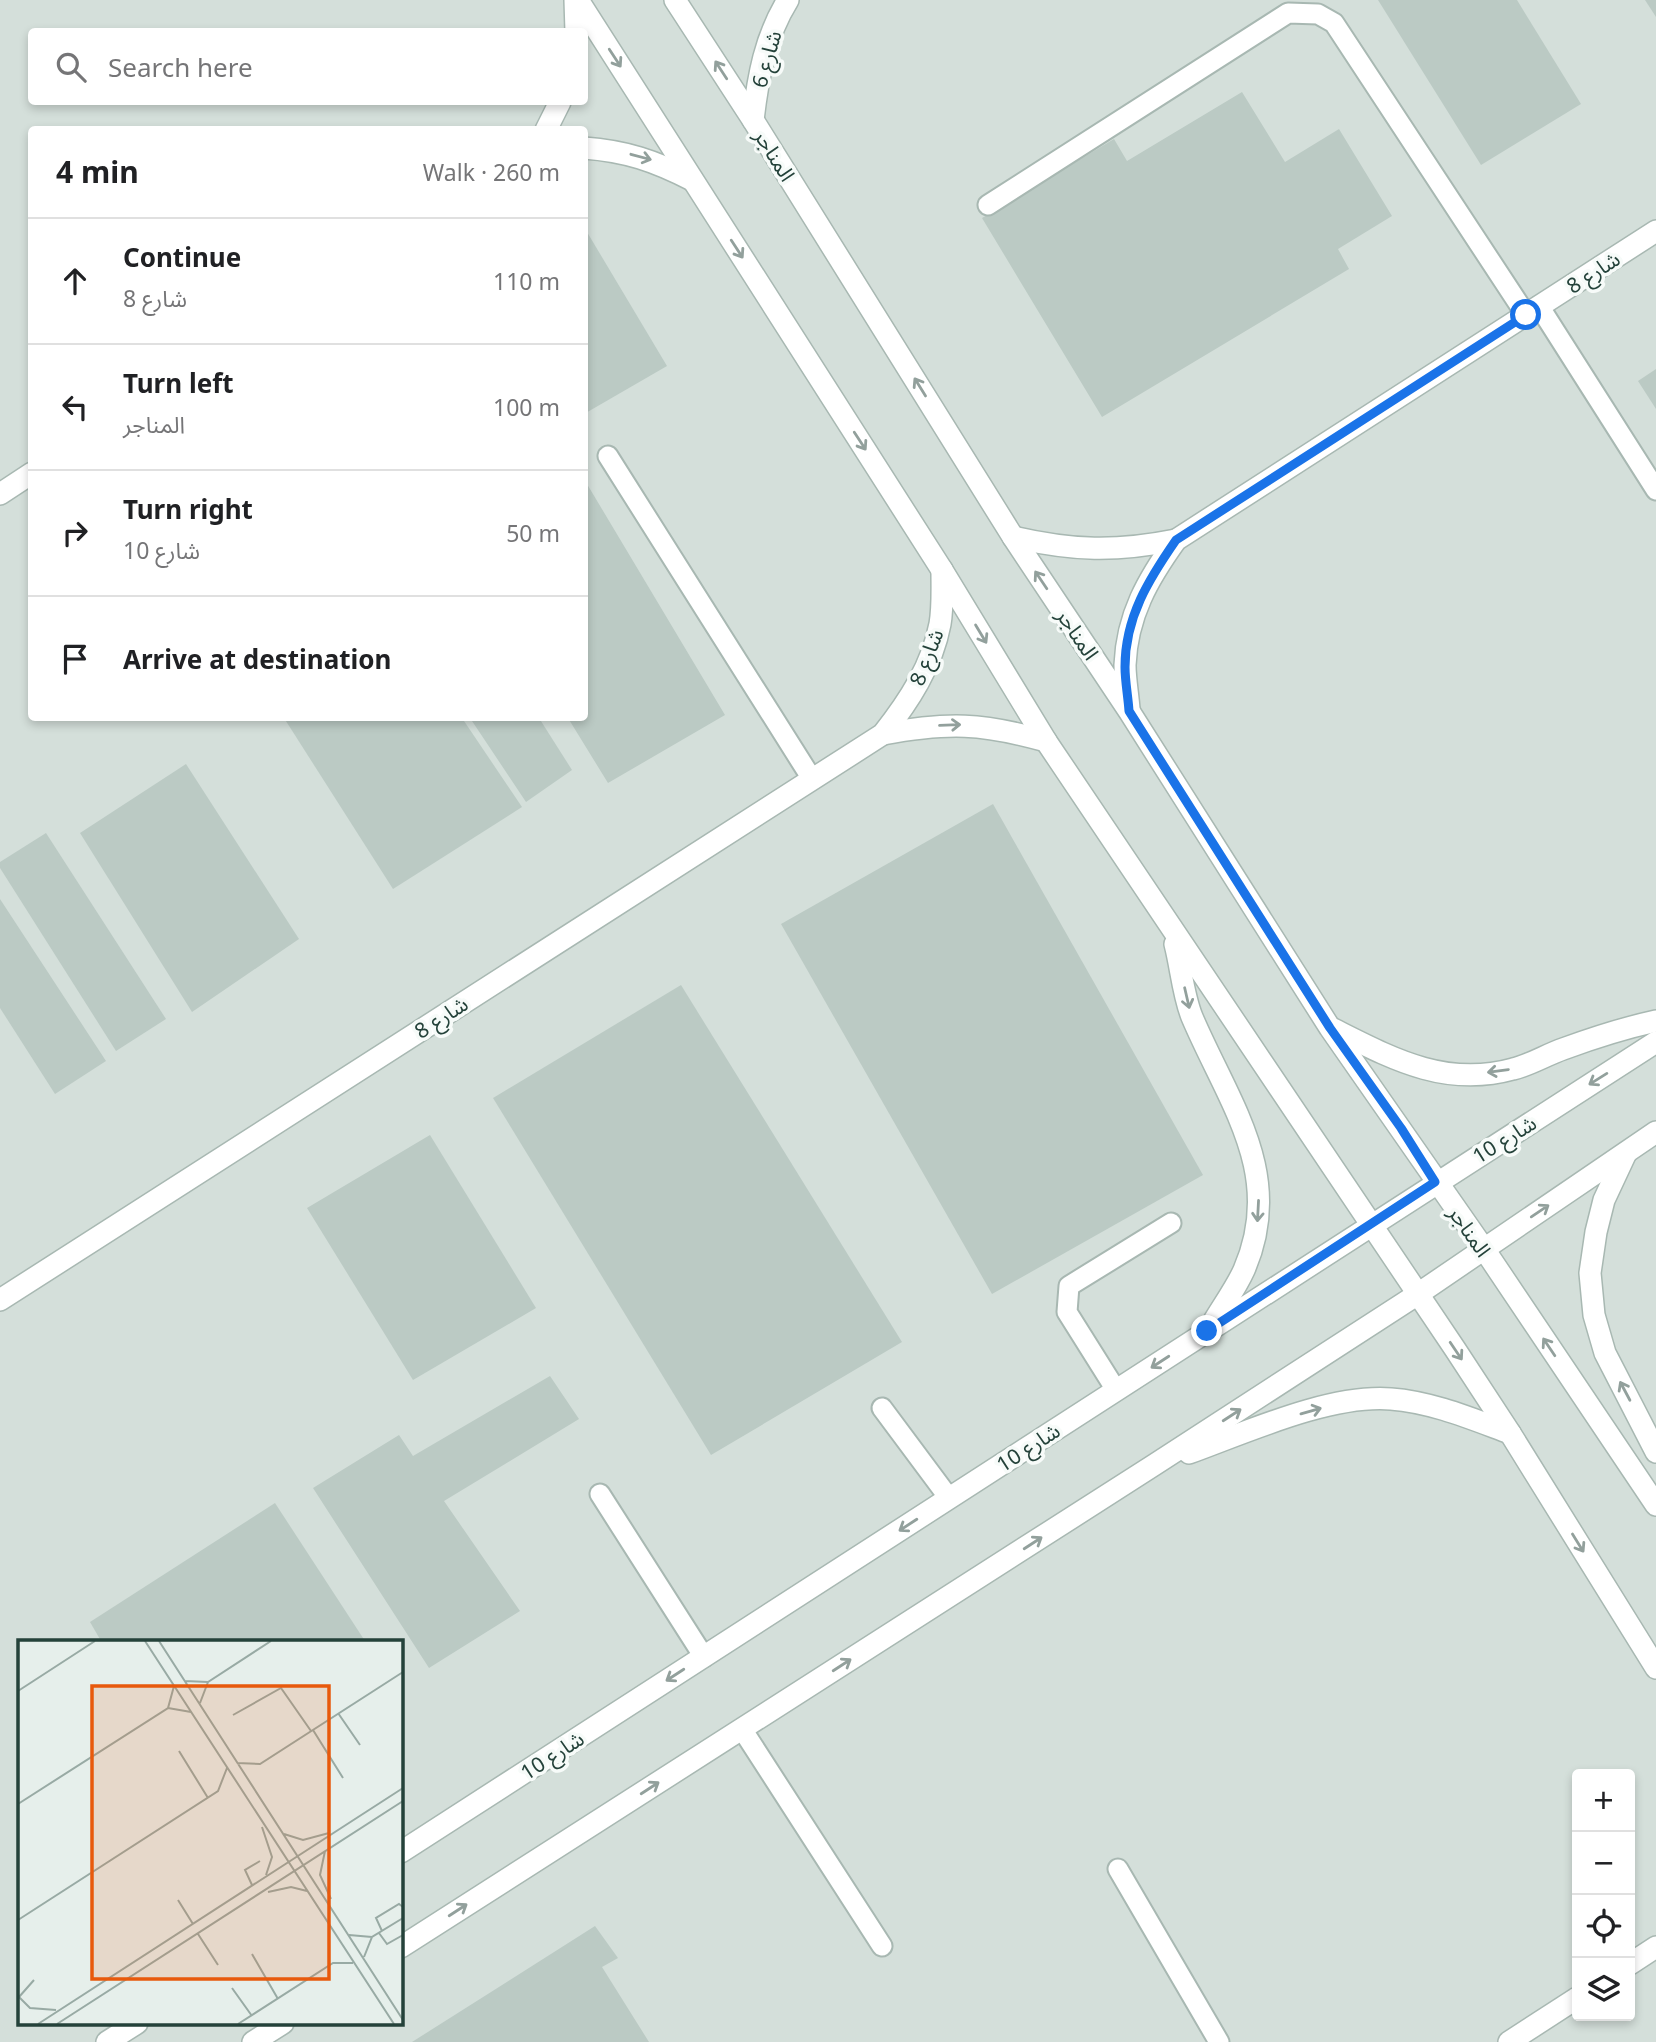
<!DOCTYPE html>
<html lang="en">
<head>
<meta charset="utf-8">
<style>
  :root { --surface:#fff; --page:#f6f6f6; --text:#202124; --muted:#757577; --line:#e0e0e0 }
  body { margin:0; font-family:"Noto Sans","Noto Sans Arabic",sans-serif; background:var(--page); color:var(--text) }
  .controls { position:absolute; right:21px; bottom:21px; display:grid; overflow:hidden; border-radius:7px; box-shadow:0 4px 10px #0003 }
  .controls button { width:63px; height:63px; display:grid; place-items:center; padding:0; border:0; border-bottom:2px solid var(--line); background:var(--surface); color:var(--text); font:35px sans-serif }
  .stop { position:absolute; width:21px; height:21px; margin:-16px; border:5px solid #1a73e8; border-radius:50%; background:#fff }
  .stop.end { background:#1a73e8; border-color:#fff; box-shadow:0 2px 7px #0008 }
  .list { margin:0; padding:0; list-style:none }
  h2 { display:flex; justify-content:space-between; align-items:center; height:91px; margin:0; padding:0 28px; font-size:30px }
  h2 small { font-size:23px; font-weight:400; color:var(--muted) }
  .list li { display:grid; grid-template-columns:46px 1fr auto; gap:21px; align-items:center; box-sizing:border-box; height:126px; padding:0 28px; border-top:2px solid var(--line) }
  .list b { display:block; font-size:26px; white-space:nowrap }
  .list p { margin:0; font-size:23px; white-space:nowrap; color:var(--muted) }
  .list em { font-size:23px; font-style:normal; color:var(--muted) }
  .icon { flex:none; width:38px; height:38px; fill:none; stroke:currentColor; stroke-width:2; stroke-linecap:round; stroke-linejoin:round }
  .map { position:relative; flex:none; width:1656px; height:2042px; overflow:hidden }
  .search { position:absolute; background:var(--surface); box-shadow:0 4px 10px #0003; left:28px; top:28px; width:560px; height:77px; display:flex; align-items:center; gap:18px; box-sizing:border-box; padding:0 24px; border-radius:7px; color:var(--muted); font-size:26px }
  .panel { position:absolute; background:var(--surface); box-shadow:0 4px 10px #0003; left:28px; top:126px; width:560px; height:595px; border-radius:7px }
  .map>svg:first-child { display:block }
  .built { fill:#d4dfda; fill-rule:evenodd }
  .building { fill:#bbcac4 }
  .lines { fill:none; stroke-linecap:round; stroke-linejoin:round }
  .service-casing { stroke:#a8b8b2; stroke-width:23 }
  .minor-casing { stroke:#a8b8b2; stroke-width:24 }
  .service { stroke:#fff; stroke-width:19 }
  .minor { stroke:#fff; stroke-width:21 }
  .oneway { stroke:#92a09c }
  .route { stroke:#1a73e8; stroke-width:9 }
  .labels { text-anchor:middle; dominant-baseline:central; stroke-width:7; stroke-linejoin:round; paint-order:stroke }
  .street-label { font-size:21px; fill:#24423a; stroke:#f7fbf9 }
  .inset-road { fill:none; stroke:#98aaa4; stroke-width:2 }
  .view { fill:#e8590c; fill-opacity:0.15; stroke:#e8590c; stroke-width:3.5 }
  .inset-edge { fill:none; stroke:#24423a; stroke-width:3.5 }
</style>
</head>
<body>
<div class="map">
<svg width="1656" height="2042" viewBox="0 0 1656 2042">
  <rect width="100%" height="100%" fill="#e6efeb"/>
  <path class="built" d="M 0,0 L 1656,0 L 1656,2042 L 0,2042 ZM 32,32 L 584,32 L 584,102 L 32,102 ZM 32,130 L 584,130 L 584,718 L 32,718 ZM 19,1641 L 401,1641 L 401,2023 L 19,2023 ZM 1577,1774 L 1630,1774 L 1630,2016 L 1577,2016 Z"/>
  <g class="building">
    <path d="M 1378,0 L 1517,0 L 1581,104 L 1481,165 Z"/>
    <path d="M 1645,0 L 1656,0 L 1656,17 Z"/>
    <path d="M 1242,92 L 1285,162 L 1339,129 L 1392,216 L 1338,249 L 1349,269 L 1102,417 L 982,218 L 1114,139 L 1127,161 Z"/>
    <path d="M 584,227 L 667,366 L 584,414 Z"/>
    <path d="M 1656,369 L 1656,409 L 1638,381 Z"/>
    <path d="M 584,479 L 725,715 L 608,783 L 568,718 L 584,718 Z"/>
    <path d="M 284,718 L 462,718 L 522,807 L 393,889 Z"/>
    <path d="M 470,718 L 539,718 L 572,770 L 526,802 Z"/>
    <path d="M 186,764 L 299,939 L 192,1012 L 80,833 Z"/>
    <path d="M 993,804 L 1203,1175 L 992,1294 L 781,924 Z"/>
    <path d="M 46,833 L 166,1019 L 116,1051 L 0,868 L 0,862 Z"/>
    <path d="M 0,899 L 106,1061 L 55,1094 L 0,1008 Z"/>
    <path d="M 681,985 L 902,1342 L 711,1455 L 493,1098 Z"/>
    <path d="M 430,1135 L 536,1308 L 413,1380 L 307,1208 Z"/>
    <path d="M 550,1376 L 579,1419 L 444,1501 L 520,1611 L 429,1668 L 313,1488 L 399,1435 L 413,1456 Z"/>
    <path d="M 275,1503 L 365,1641 L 101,1641 L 90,1622 Z"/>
    <path d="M 595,1926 L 618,1958 L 602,1967 L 649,2042 L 412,2042 Z"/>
  </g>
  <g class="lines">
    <defs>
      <g id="service">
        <path d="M 988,205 L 1288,13 L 1318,14 L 1334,23 L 1526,315"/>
        <path d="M 1539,306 L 1656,490"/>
        <path d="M 608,456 L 812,779"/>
        <path d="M 1116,1390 L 1067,1312 L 1069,1286 L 1171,1223"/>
        <path d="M 882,1408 L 949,1498"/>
        <path d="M 600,1494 L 704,1657"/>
        <path d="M 742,1729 L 882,1946"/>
        <path d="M 1118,1869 L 1219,2042"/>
      </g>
      <g id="minor">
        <path d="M 575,0 L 576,32"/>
        <path d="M 578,0 L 942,570 L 1046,741 L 1455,1349 L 1510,1433 L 1656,1668"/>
        <path d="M 675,0 L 753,120 L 1013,537 L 1129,711 L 1330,1028 L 1484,1249 L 1656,1505"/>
        <path d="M 753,120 C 758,77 765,37 788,0"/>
        <path d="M 546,130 L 560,102"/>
        <path d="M 584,148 C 626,151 655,161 692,180"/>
        <path d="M 0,494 L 32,473"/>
        <path d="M 1013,537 C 1074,551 1115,552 1176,540"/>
        <path d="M 1129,709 C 1128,695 1125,679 1125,665 C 1127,615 1148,579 1176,540 L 1656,231"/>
        <path d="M 883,734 C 948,722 982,723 1046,741"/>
        <path d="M 1175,944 C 1181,967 1183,995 1192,1017 C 1228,1102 1286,1174 1244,1270 C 1235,1290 1221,1308 1211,1326"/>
        <path d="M 1333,1029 C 1391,1058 1445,1088 1513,1069 C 1530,1065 1546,1055 1563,1049 C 1593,1038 1624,1028 1656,1021"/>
        <path d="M 1626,1153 L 1604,1200 L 1596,1232 L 1590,1273 L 1594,1315 L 1605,1353 L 1656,1452"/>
        <path d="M 0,1300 L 883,734 C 909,701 932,666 940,624 C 943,607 942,588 942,570"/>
        <path d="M 1189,1453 C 1247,1432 1330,1394 1391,1399 C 1432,1402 1472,1419 1510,1433"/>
        <path d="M 401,1852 L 1656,1042"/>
        <path d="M 401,1947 L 1154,1465 L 1418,1294 L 1656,1132"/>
        <path d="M 1630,1964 L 1656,1947"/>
        <path d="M 107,2042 L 137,2023"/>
        <path d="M 253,2042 L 283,2023"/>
        <path d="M 1509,2042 L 1577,1998"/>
      </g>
    </defs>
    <use href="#service" class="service-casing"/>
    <use href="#minor" class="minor-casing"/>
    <use href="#service" class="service"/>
    <use href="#minor" class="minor"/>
  </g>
  <defs><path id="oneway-shaft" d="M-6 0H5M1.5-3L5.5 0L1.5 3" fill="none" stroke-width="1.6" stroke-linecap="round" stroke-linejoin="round" transform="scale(1.75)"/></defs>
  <g class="oneway">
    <use href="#oneway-shaft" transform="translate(615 58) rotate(57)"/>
    <use href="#oneway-shaft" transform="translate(721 70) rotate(-123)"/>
    <use href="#oneway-shaft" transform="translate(641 157) rotate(15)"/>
    <use href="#oneway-shaft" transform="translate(737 249) rotate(57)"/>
    <use href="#oneway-shaft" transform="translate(920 387) rotate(-122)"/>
    <use href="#oneway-shaft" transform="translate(860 441) rotate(57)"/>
    <use href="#oneway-shaft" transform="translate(1041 580) rotate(-124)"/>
    <use href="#oneway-shaft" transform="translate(981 634) rotate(59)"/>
    <use href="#oneway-shaft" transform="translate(950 725) rotate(-2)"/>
    <use href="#oneway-shaft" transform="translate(1187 998) rotate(77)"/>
    <use href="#oneway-shaft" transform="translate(1498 1071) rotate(172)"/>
    <use href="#oneway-shaft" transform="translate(1598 1079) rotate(148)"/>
    <use href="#oneway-shaft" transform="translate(1258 1211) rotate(93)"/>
    <use href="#oneway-shaft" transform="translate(1540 1211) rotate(-34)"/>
    <use href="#oneway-shaft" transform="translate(1549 1347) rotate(-124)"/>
    <use href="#oneway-shaft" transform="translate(1456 1351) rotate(56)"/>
    <use href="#oneway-shaft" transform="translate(1160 1362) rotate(147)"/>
    <use href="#oneway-shaft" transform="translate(1625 1391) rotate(-118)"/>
    <use href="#oneway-shaft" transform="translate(1311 1411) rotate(-16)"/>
    <use href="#oneway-shaft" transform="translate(1232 1415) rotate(-33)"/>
    <use href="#oneway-shaft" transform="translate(908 1525) rotate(147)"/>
    <use href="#oneway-shaft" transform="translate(1033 1543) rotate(-33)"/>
    <use href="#oneway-shaft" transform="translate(1578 1543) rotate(58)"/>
    <use href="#oneway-shaft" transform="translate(842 1665) rotate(-33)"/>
    <use href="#oneway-shaft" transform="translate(675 1675) rotate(147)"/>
    <use href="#oneway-shaft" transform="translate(650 1788) rotate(-33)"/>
    <use href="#oneway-shaft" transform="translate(458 1910) rotate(-33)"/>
  </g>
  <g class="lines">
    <path class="route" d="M 1207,1331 L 1435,1182 L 1401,1128 L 1330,1028 L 1129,711 C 1128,696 1125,681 1125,667 C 1125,617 1149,579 1176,540 L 1526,315"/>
  </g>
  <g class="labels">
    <g class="street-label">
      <text transform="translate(766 59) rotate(-74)">شارع 6</text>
      <text transform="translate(775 155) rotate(58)">المناجر</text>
      <text transform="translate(1593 272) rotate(-33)">شارع 8</text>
      <text transform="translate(1078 634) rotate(56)">المناجر</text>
      <text transform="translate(926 657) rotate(-69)">شارع 8</text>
      <text transform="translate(441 1017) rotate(-33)">شارع 8</text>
      <text transform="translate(1504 1139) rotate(-32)">شارع 10</text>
      <text transform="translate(1470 1231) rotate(55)">المناجر</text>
      <text transform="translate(1028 1447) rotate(-33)">شارع 10</text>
      <text transform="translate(552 1755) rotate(-33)">شارع 10</text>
    </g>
  </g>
  <g transform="translate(18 1640)">
    <rect width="385" height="385" fill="#e6efeb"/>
    <path class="inset-road" d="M 127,1 L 376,384M 141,1 L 385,380M 167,41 L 190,42 L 253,1M 0,51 L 77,1M 182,63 L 190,42M 150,68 L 173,72M 320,73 L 342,105M 215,75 L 263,48 L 293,91M 295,90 L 325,138M 161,111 L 190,158M 219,123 L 242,124 L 385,32M 0,164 L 150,68 L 156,46M 244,187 L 254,217 L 248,235M 266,194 L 285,200 L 311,193M 307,211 L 302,235 L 313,259M 234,245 L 227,230 L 242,221M 250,252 L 273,247 L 289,251M 160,260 L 175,284M 0,280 L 200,151 L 209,128M 364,291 L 358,278 L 381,264 L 385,267M 361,293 L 369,304 L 385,295M 180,294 L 200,325M 331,295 L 354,297M 234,314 L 260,359M 346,317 L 354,297 L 385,278M 214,348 L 234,376M 0,356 L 12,368 L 38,370M 1,357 L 16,340M 20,384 L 385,148M 39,384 L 385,161M 220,384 L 315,323 L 335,323"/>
    <path class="view" d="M 74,46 L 311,46 L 311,339 L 74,339 Z"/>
    <rect width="385" height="385" class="inset-edge"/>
  </g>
</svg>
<div class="controls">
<button>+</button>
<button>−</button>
<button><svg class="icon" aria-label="locate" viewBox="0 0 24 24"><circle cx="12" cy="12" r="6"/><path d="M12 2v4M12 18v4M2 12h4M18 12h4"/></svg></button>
<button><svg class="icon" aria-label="layers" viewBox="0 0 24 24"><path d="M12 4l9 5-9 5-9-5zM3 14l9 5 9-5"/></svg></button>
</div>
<div class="stop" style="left:1526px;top:315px"></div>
<div class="stop end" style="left:1207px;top:1331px"></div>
<div class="search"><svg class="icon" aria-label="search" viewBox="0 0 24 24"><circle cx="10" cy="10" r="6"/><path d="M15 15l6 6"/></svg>Search here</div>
<section class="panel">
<h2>4 min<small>Walk · 260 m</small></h2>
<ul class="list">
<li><svg class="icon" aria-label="ahead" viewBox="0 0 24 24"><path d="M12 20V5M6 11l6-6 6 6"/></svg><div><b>Continue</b><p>شارع 8</p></div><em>110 m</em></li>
<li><svg class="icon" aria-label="left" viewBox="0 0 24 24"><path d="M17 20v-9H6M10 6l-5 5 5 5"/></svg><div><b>Turn left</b><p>المناجر</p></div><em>100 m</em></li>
<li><svg class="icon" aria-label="right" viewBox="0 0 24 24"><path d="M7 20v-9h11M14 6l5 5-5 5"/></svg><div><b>Turn right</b><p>شارع 10</p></div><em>50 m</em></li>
<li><svg class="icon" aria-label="arrive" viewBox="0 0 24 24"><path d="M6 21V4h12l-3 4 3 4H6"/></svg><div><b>Arrive at destination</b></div></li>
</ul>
</section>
</div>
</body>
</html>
